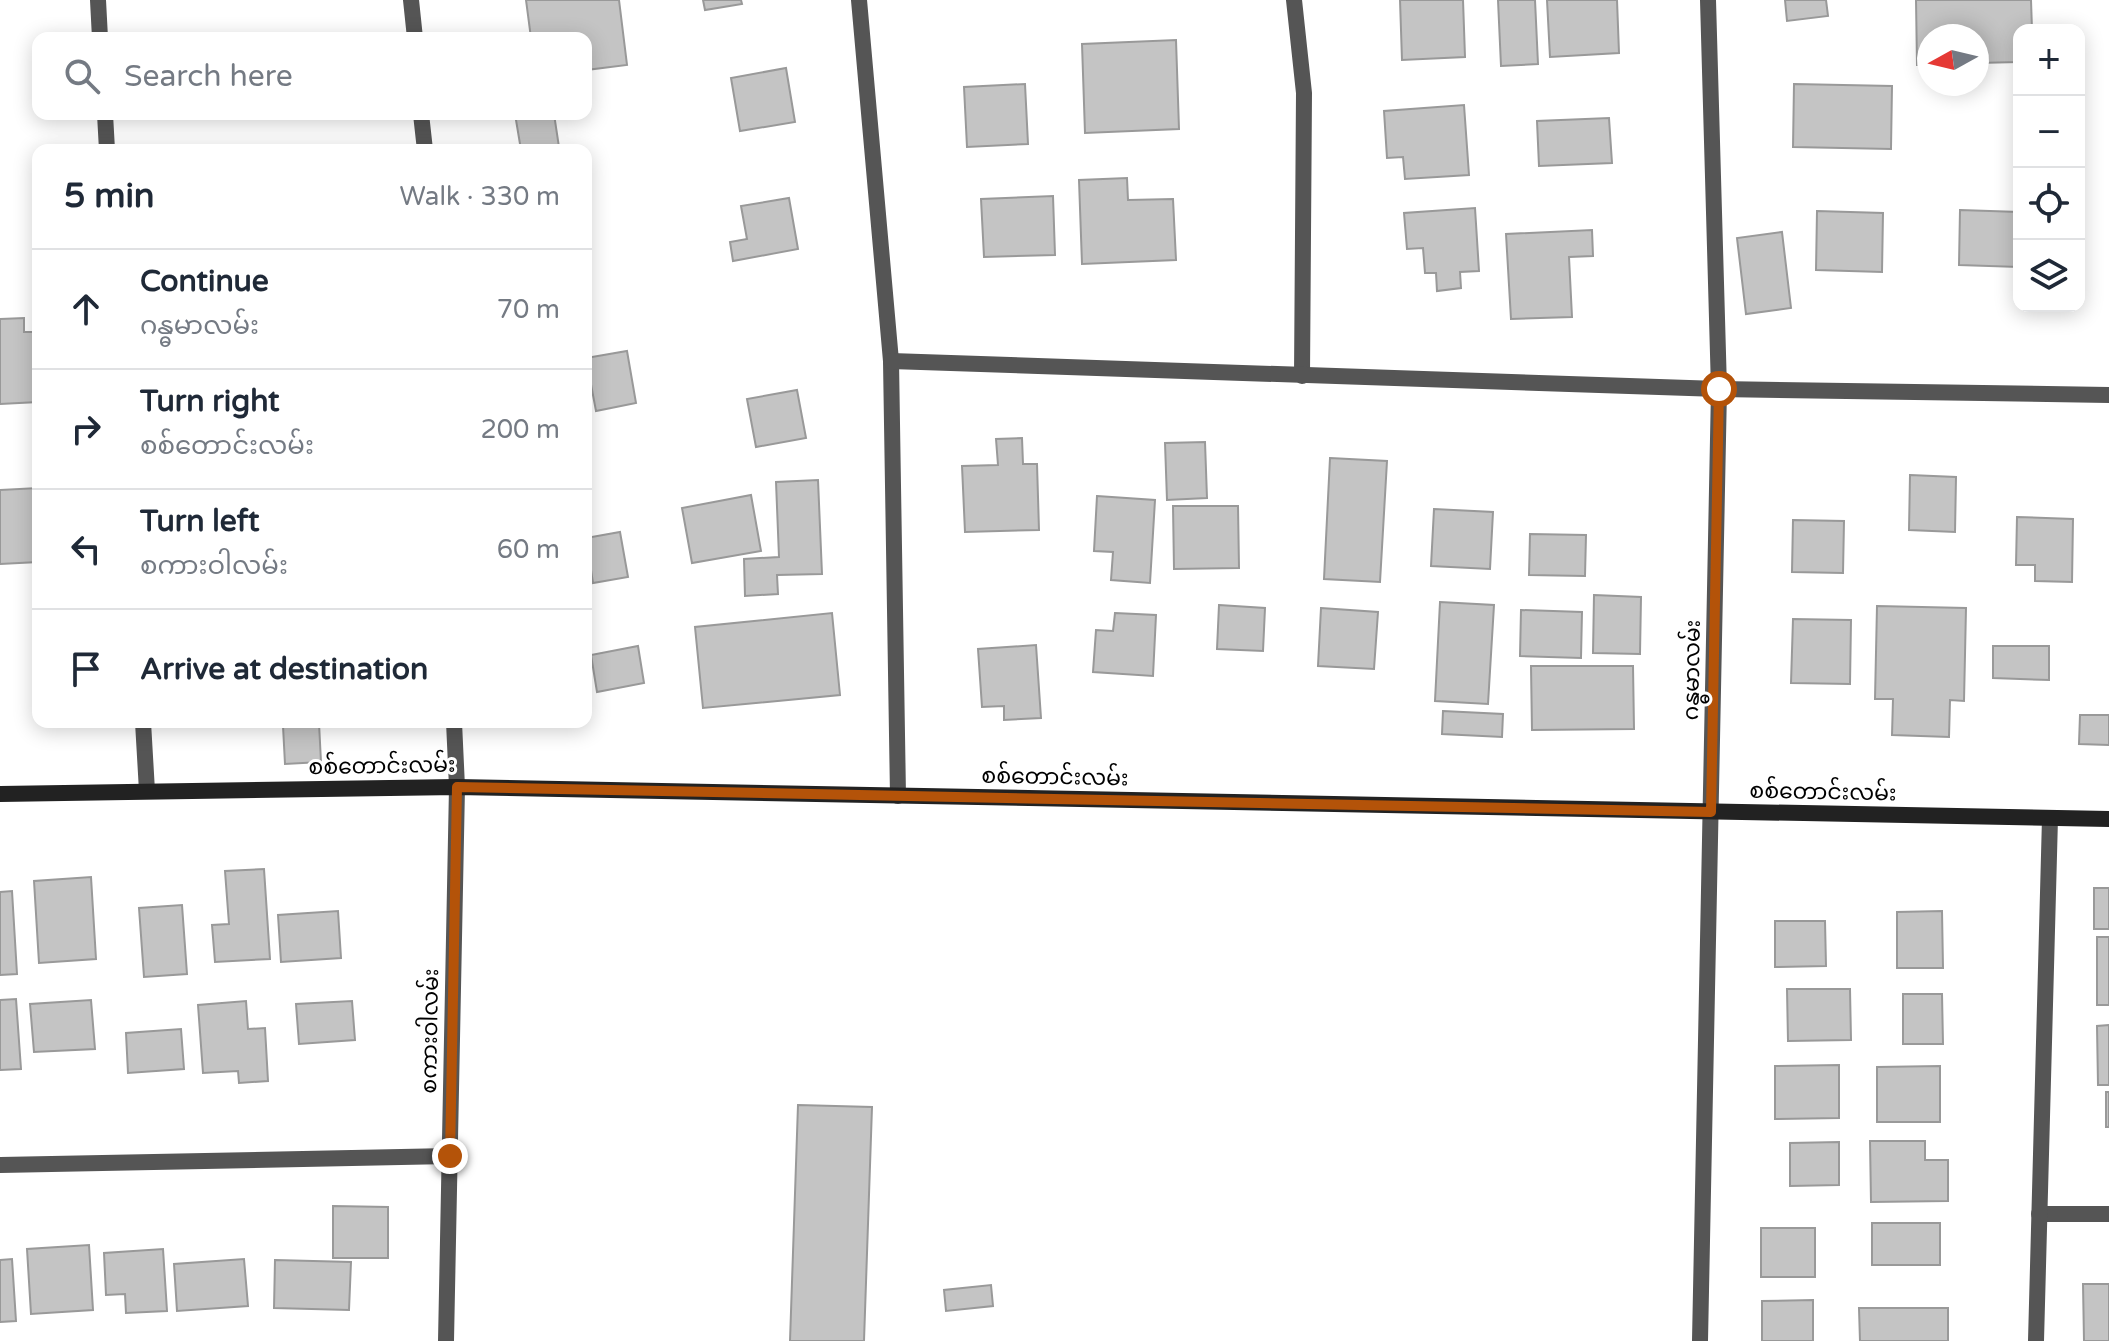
<!DOCTYPE html>
<html lang="en">
<head>
<meta charset="utf-8">
<style>
  :root { --surface:#fff; --page:#f2f2f3; --text:#1f2937; --muted:#747a83; --line:#e0e1e3 }
  body { margin:0; font-family:"Varela Round","Noto Sans Myanmar",sans-serif; background:var(--page); color:var(--text) }
  .controls { position:absolute; right:24px; top:24px; display:grid; overflow:hidden; border-radius:16px; box-shadow:0 4px 20px #0003 }
  .controls button { width:72px; height:72px; display:grid; place-items:center; padding:0; border:0; border-bottom:2px solid var(--line); background:var(--surface); color:var(--text); font:40px sans-serif }
  .compass { position:absolute; left:1917px; top:24px; width:72px; height:72px; border-radius:50%; background:var(--surface); box-shadow:0 4px 20px #0003; rotate:262deg }
  .stop { position:absolute; width:24px; height:24px; margin:-18px; border:6px solid #b45309; border-radius:50%; background:#fff }
  .stop.end { background:#b45309; border-color:#fff; box-shadow:0 2px 8px #0008 }
  .list { margin:0; padding:0; list-style:none }
  h2 { display:flex; justify-content:space-between; align-items:center; height:104px; margin:0; padding:0 32px; font-size:34px }
  h2 small { font-size:26px; font-weight:400; color:var(--muted) }
  .list li { display:grid; grid-template-columns:52px 1fr auto; gap:24px; align-items:center; box-sizing:border-box; height:120px; padding:0 32px; border-top:2px solid var(--line) }
  .list b { display:block; font-size:30px; white-space:nowrap }
  .list p { margin:0; font-size:26px; white-space:nowrap; color:var(--muted) }
  .list em { font-size:26px; font-style:normal; color:var(--muted) }
  .icon { flex:none; width:44px; height:44px; fill:none; stroke:currentColor; stroke-width:2; stroke-linecap:round; stroke-linejoin:round }
  .map { position:relative; flex:none; width:2109px; height:1341px; overflow:hidden }
  .search { position:absolute; background:var(--surface); box-shadow:0 4px 20px #0003; left:32px; top:32px; width:560px; height:88px; display:flex; align-items:center; gap:20px; box-sizing:border-box; padding:0 28px; border-radius:16px; color:var(--muted); font-size:30px }
  .panel { position:absolute; background:var(--surface); box-shadow:0 4px 20px #0003; left:32px; top:144px; width:560px; height:584px; border-radius:16px }
  .map>svg:first-child { display:block }
  .building { fill:#c4c4c4; stroke:#999; stroke-width:2 }
  .lines { fill:none; stroke-linecap:round; stroke-linejoin:round }
  .street { stroke:#555; stroke-width:16 }
  .secondary { stroke:#222; stroke-width:16 }
  .route { stroke:#b45309; stroke-width:10 }
  .labels { text-anchor:middle; dominant-baseline:central; stroke-width:6; stroke-linejoin:round; paint-order:stroke }
  .street-label { font-size:22px; fill:#000; stroke:#fff }
</style>
</head>
<body>
<div class="map">
<svg width="2109" height="1341" viewBox="0 0 2109 1341">
  <rect width="100%" height="100%" fill="#fff"/>
  <g class="building">
    <path d="M 526,0 L 619,0 L 627,65 L 586,70 L 586,38 L 531,38 Z"/>
    <path d="M 703,0 L 741,0 L 742,4 L 705,10 Z"/>
    <path d="M 1400,0 L 1463,0 L 1465,57 L 1402,60 Z"/>
    <path d="M 1498,0 L 1535,0 L 1538,64 L 1501,66 Z"/>
    <path d="M 1547,0 L 1617,0 L 1619,53 L 1550,57 Z"/>
    <path d="M 1785,0 L 1826,0 L 1828,16 L 1787,21 Z"/>
    <path d="M 1916,0 L 2031,0 L 2032,30 L 2019,30 L 2019,62 L 1977,63 L 1977,36 L 1929,36 L 1929,65 L 1917,65 Z"/>
    <path d="M 1176,40 L 1179,129 L 1085,133 L 1082,44 Z"/>
    <path d="M 786,68 L 795,122 L 740,131 L 731,78 Z"/>
    <path d="M 1025,84 L 1028,144 L 967,147 L 964,87 Z"/>
    <path d="M 1794,84 L 1892,86 L 1891,149 L 1793,147 Z"/>
    <path d="M 1464,105 L 1469,175 L 1405,179 L 1403,157 L 1387,158 L 1384,111 Z"/>
    <path d="M 515,114 L 554,114 L 559,147 L 521,150 Z"/>
    <path d="M 1609,118 L 1612,163 L 1539,166 L 1537,121 Z"/>
    <path d="M 1127,178 L 1128,200 L 1173,199 L 1176,260 L 1082,264 L 1079,180 Z"/>
    <path d="M 1053,196 L 1055,255 L 984,257 L 981,199 Z"/>
    <path d="M 789,198 L 798,249 L 733,261 L 730,242 L 747,239 L 741,206 Z"/>
    <path d="M 1475,208 L 1479,271 L 1460,272 L 1461,288 L 1437,291 L 1436,273 L 1425,273 L 1423,248 L 1407,249 L 1404,213 Z"/>
    <path d="M 1960,210 L 2019,212 L 2019,267 L 1959,265 Z"/>
    <path d="M 1817,211 L 1883,213 L 1882,272 L 1816,270 Z"/>
    <path d="M 1592,230 L 1593,256 L 1569,257 L 1572,317 L 1511,319 L 1506,234 Z"/>
    <path d="M 1782,232 L 1791,308 L 1746,314 L 1737,238 Z"/>
    <path d="M 24,318 L 24,332 L 38,332 L 38,402 L 0,404 L 0,319 Z"/>
    <path d="M 627,351 L 636,403 L 596,411 L 586,358 Z"/>
    <path d="M 797,390 L 806,438 L 756,447 L 747,399 Z"/>
    <path d="M 1022,438 L 1023,464 L 1037,464 L 1039,530 L 965,532 L 962,466 L 998,465 L 996,439 Z"/>
    <path d="M 1205,442 L 1207,498 L 1167,500 L 1165,443 Z"/>
    <path d="M 1330,458 L 1387,461 L 1380,582 L 1324,579 Z"/>
    <path d="M 1910,475 L 1956,477 L 1955,532 L 1909,530 Z"/>
    <path d="M 818,480 L 822,574 L 777,575 L 778,594 L 745,596 L 744,559 L 779,557 L 776,482 Z"/>
    <path d="M 38,488 L 38,562 L 0,564 L 0,490 Z"/>
    <path d="M 751,495 L 761,551 L 692,563 L 682,508 Z"/>
    <path d="M 1097,496 L 1155,500 L 1150,583 L 1111,580 L 1113,552 L 1094,551 Z"/>
    <path d="M 1173,506 L 1238,506 L 1239,568 L 1174,569 Z"/>
    <path d="M 1434,509 L 1493,512 L 1490,569 L 1431,566 Z"/>
    <path d="M 2017,517 L 2073,519 L 2072,582 L 2035,581 L 2035,565 L 2016,565 Z"/>
    <path d="M 1793,520 L 1844,521 L 1843,573 L 1792,572 Z"/>
    <path d="M 620,532 L 628,577 L 593,583 L 586,538 Z"/>
    <path d="M 1530,534 L 1586,535 L 1585,576 L 1529,575 Z"/>
    <path d="M 1594,595 L 1641,597 L 1640,654 L 1593,653 Z"/>
    <path d="M 1440,602 L 1494,605 L 1488,704 L 1435,701 Z"/>
    <path d="M 1219,605 L 1265,608 L 1263,651 L 1217,649 Z"/>
    <path d="M 1877,606 L 1966,608 L 1964,701 L 1950,700 L 1949,737 L 1892,735 L 1893,699 L 1875,699 Z"/>
    <path d="M 1321,608 L 1378,612 L 1374,669 L 1318,666 Z"/>
    <path d="M 1521,610 L 1582,612 L 1581,658 L 1520,656 Z"/>
    <path d="M 832,613 L 840,695 L 703,708 L 695,627 Z"/>
    <path d="M 1115,613 L 1156,615 L 1153,676 L 1093,672 L 1096,630 L 1113,631 Z"/>
    <path d="M 1793,619 L 1851,620 L 1850,684 L 1791,683 Z"/>
    <path d="M 1036,645 L 1041,718 L 1004,720 L 1004,706 L 982,707 L 978,649 Z"/>
    <path d="M 638,646 L 644,683 L 597,692 L 591,655 Z"/>
    <path d="M 1993,646 L 2049,646 L 2049,680 L 1993,678 Z"/>
    <path d="M 1531,666 L 1633,666 L 1634,729 L 1532,730 Z"/>
    <path d="M 1443,711 L 1503,714 L 1502,737 L 1442,734 Z"/>
    <path d="M 2080,715 L 2109,715 L 2109,745 L 2079,744 Z"/>
    <path d="M 319,723 L 321,762 L 285,764 L 283,726 Z"/>
    <path d="M 264,869 L 270,959 L 215,962 L 212,925 L 229,924 L 225,871 Z"/>
    <path d="M 91,877 L 96,959 L 39,963 L 34,881 Z"/>
    <rect x="2094" y="888" width="15" height="41"/>
    <path d="M 12,891 L 17,974 L 0,975 L 0,892 Z"/>
    <path d="M 182,905 L 187,974 L 144,977 L 139,908 Z"/>
    <path d="M 338,911 L 341,958 L 281,962 L 278,915 Z"/>
    <path d="M 1942,911 L 1943,968 L 1897,968 L 1897,912 Z"/>
    <path d="M 1775,921 L 1825,921 L 1826,966 L 1775,967 Z"/>
    <rect x="2097" y="937" width="12" height="68"/>
    <path d="M 1787,989 L 1850,989 L 1851,1040 L 1788,1041 Z"/>
    <path d="M 1903,994 L 1942,994 L 1943,1044 L 1903,1044 Z"/>
    <path d="M 16,999 L 21,1069 L 0,1070 L 0,1000 Z"/>
    <path d="M 91,1000 L 95,1049 L 34,1052 L 30,1004 Z"/>
    <path d="M 246,1001 L 248,1029 L 265,1028 L 268,1081 L 239,1083 L 238,1071 L 203,1073 L 198,1005 Z"/>
    <path d="M 352,1001 L 355,1040 L 299,1044 L 296,1004 Z"/>
    <path d="M 2109,1025 L 2109,1085 L 2098,1085 L 2097,1026 Z"/>
    <path d="M 181,1029 L 184,1069 L 128,1073 L 126,1033 Z"/>
    <path d="M 1839,1065 L 1839,1118 L 1775,1119 L 1775,1066 Z"/>
    <path d="M 1940,1066 L 1940,1122 L 1877,1122 L 1877,1067 Z"/>
    <rect x="2106" y="1092" width="3" height="35"/>
    <path d="M 798,1105 L 872,1107 L 864,1341 L 790,1341 Z"/>
    <path d="M 1870,1141 L 1925,1141 L 1925,1160 L 1948,1160 L 1948,1201 L 1871,1202 Z"/>
    <path d="M 1839,1142 L 1839,1185 L 1790,1186 L 1790,1143 Z"/>
    <path d="M 333,1206 L 388,1207 L 388,1258 L 333,1258 Z"/>
    <rect x="1872" y="1223" width="68" height="42"/>
    <rect x="1761" y="1228" width="54" height="49"/>
    <path d="M 89,1245 L 93,1310 L 31,1314 L 27,1249 Z"/>
    <path d="M 163,1249 L 167,1311 L 126,1313 L 125,1294 L 106,1295 L 104,1253 Z"/>
    <path d="M 12,1259 L 16,1321 L 0,1322 L 0,1260 Z"/>
    <path d="M 244,1259 L 248,1306 L 177,1311 L 174,1264 Z"/>
    <path d="M 275,1260 L 351,1262 L 349,1310 L 274,1308 Z"/>
    <path d="M 2083,1284 L 2109,1284 L 2109,1341 L 2084,1341 Z"/>
    <path d="M 991,1285 L 993,1306 L 946,1311 L 944,1290 Z"/>
    <path d="M 1813,1300 L 1813,1341 L 1762,1341 L 1762,1301 Z"/>
    <path d="M 1859,1308 L 1948,1308 L 1948,1341 L 1860,1341 Z"/>
  </g>
  <g class="lines">
    <g class="street">
      <path d="M 98,0 L 100,38"/>
      <path d="M 411,0 L 415,38"/>
      <path d="M 859,0 L 891,361 L 898,796"/>
      <path d="M 1294,0 L 1304,93 L 1302,376"/>
      <path d="M 105,114 L 107,150"/>
      <path d="M 421,114 L 425,150"/>
      <path d="M 891,361 L 1719,389 L 2109,395"/>
      <path d="M 143,722 L 147,791"/>
      <path d="M 0,1165 L 450,1156"/>
      <path d="M 2039,1214 L 2109,1214"/>
      <path d="M 446,1341 L 457,787 L 454,722"/>
      <path d="M 1700,1341 L 1719,389 L 1708,0"/>
      <path d="M 2036,1341 L 2050,818"/>
    </g>
    <path class="secondary" d="M 0,794 L 457,787 L 2109,819"/>
  </g>
  <g class="lines">
    <path class="route" d="M 450,1156 L 457,787 L 1711,812 L 1719,389"/>
  </g>
  <g class="labels">
    <g class="street-label">
      <text transform="translate(1692 670) rotate(-89)">ဂန္ဓမာလမ်း</text>
      <text transform="translate(382 766) rotate(-1)">စစ်တောင်းလမ်း</text>
      <text transform="translate(1055 777) rotate(1)">စစ်တောင်းလမ်း</text>
      <text transform="translate(1823 792) rotate(1)">စစ်တောင်းလမ်း</text>
      <text transform="translate(430 1031) rotate(-89)">စကားဝါလမ်း</text>
    </g>
  </g>
</svg>
<div class="controls">
<button>+</button>
<button>−</button>
<button><svg class="icon" aria-label="locate" viewBox="0 0 24 24"><circle cx="12" cy="12" r="6"/><path d="M12 2v4M12 18v4M2 12h4M18 12h4"/></svg></button>
<button><svg class="icon" aria-label="layers" viewBox="0 0 24 24"><path d="M12 4l9 5-9 5-9-5zM3 14l9 5 9-5"/></svg></button>
</div>
<svg class="compass" viewBox="-18 -18 36 36"><path d="M0-13l5 13h-10z" fill="#e53935"/><path d="M0 13l5-13h-10z" fill="#747a83"/></svg>
<div class="stop" style="left:1719px;top:389px"></div>
<div class="stop end" style="left:450px;top:1156px"></div>
<div class="search"><svg class="icon" aria-label="search" viewBox="0 0 24 24"><circle cx="10" cy="10" r="6"/><path d="M15 15l6 6"/></svg>Search here</div>
<section class="panel">
<h2>5 min<small>Walk · 330 m</small></h2>
<ul class="list">
<li><svg class="icon" aria-label="ahead" viewBox="0 0 24 24"><path d="M12 20V5M6 11l6-6 6 6"/></svg><div><b>Continue</b><p>ဂန္ဓမာလမ်း</p></div><em>70 m</em></li>
<li><svg class="icon" aria-label="right" viewBox="0 0 24 24"><path d="M7 20v-9h11M14 6l5 5-5 5"/></svg><div><b>Turn right</b><p>စစ်တောင်းလမ်း</p></div><em>200 m</em></li>
<li><svg class="icon" aria-label="left" viewBox="0 0 24 24"><path d="M17 20v-9H6M10 6l-5 5 5 5"/></svg><div><b>Turn left</b><p>စကားဝါလမ်း</p></div><em>60 m</em></li>
<li><svg class="icon" aria-label="arrive" viewBox="0 0 24 24"><path d="M6 21V4h12l-3 4 3 4H6"/></svg><div><b>Arrive at destination</b></div></li>
</ul>
</section>
</div>
</body>
</html>
